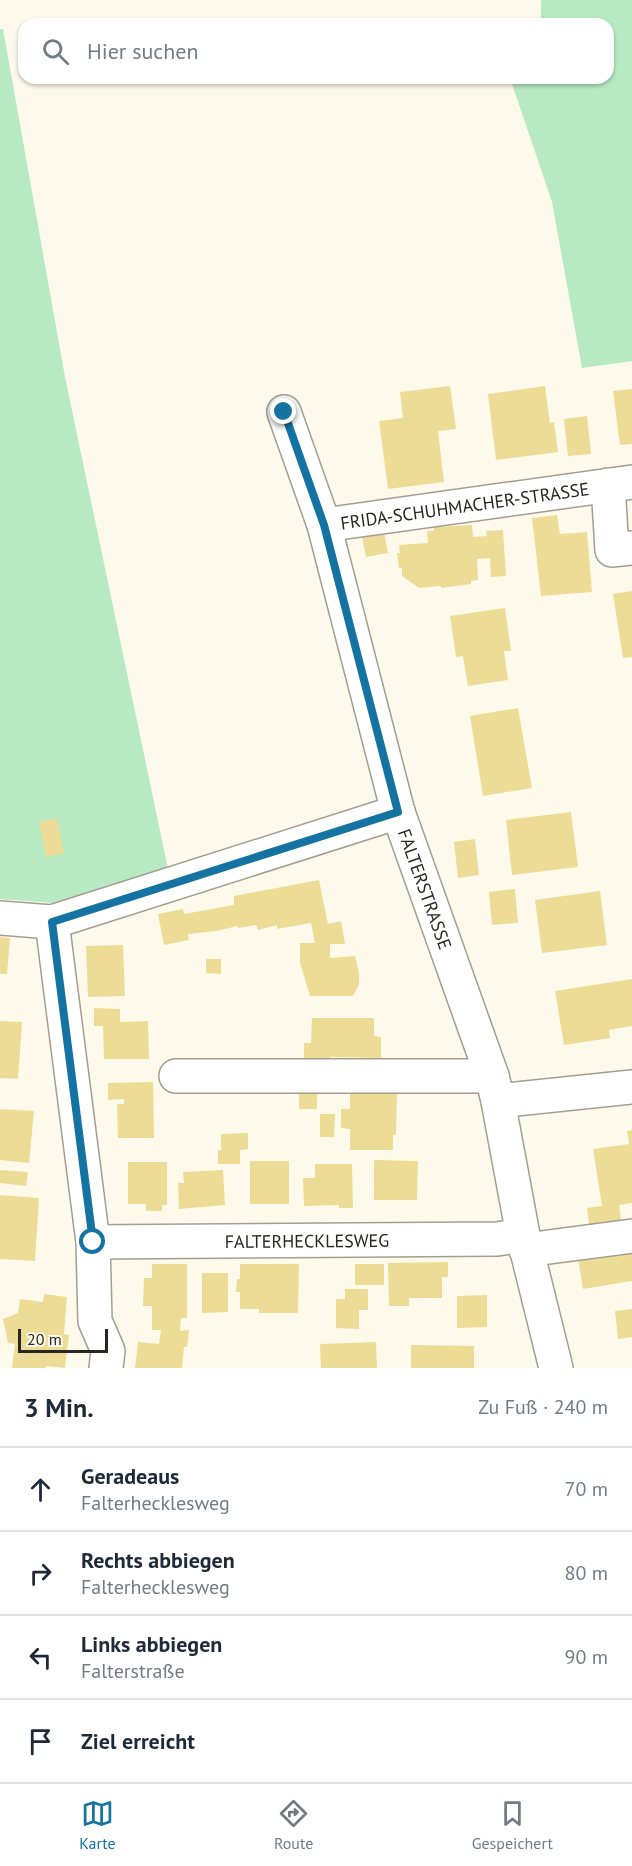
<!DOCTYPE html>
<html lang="de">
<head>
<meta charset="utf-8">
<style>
  :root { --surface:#fff; --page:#f6f6f7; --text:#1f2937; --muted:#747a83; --line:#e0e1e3; --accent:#1473a1 }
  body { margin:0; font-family:"PT Sans",sans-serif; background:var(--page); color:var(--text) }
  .scale { position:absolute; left:18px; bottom:15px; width:90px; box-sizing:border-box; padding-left:6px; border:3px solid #272621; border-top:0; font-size:16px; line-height:21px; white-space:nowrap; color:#272621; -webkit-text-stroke:4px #fdfaeb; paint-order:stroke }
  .stop { position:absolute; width:18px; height:18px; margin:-14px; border:4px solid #1473a1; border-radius:50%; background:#fff }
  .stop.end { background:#1473a1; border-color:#fff; box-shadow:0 2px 6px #0008 }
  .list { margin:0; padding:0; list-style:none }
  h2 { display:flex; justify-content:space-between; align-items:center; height:78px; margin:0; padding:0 24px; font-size:26px }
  h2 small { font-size:20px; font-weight:400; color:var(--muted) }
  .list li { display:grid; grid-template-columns:39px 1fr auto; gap:18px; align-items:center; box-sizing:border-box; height:84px; padding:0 24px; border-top:2px solid var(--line) }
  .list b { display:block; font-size:22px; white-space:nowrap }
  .list p { margin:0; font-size:20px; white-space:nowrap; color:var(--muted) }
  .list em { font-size:20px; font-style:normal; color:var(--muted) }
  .icon { flex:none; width:33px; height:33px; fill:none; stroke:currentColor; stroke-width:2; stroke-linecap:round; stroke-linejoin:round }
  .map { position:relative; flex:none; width:632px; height:1368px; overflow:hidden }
  .search { position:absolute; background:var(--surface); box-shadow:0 2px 4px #0004; left:18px; right:18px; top:18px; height:66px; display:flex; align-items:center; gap:15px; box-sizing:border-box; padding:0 21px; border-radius:18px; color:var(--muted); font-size:22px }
  .sheet { height:414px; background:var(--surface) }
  nav { display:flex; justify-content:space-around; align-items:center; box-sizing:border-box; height:84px; border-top:2px solid var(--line); background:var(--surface); font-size:16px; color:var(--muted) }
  nav a { display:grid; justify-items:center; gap:3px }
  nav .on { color:var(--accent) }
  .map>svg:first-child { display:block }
  .green { fill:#b7eac2 }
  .building { fill:#eddc96 }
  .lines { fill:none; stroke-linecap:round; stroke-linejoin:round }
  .minor-casing { stroke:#a29f91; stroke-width:36 }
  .minor { stroke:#fff; stroke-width:33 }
  .route { stroke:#1473a1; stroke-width:8 }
  .labels { text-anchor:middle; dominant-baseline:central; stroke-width:4.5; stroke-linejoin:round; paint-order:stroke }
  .street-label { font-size:18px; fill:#272621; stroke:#fdfaeb }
</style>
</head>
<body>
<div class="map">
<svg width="632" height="1368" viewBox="0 0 632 1368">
  <rect width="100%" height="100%" fill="#fdfaeb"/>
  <g class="green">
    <path d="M 541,0 L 632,0 L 632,361 L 582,368 L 552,202 L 510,78 L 608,78 L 608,24 L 541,24 Z"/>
    <path d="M 0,29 L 3,29 L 65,377 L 168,869 L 53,903 L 0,899 Z"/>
  </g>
  <g class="building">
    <path d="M 450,386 L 456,429 L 438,431 L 444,482 L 388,489 L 379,421 L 403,418 L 400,392 Z"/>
    <path d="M 545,386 L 550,423 L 554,422 L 558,452 L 496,460 L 488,394 Z"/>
    <path d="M 632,389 L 632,444 L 620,445 L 613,391 Z"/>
    <path d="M 587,416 L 591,454 L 568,456 L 564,419 Z"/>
    <path d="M 557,515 L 560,534 L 587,532 L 592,592 L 541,596 L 532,518 Z"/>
    <path d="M 472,525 L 473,537 L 487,536 L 486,531 L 503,530 L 506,576 L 491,577 L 490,558 L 477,559 L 478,580 L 471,581 L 471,584 L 441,588 L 441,586 L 419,588 L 402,576 L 402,568 L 399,568 L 397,553 L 400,553 L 399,545 L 428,543 L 427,531 L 434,531 L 434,527 Z"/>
    <path d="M 383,527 L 388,553 L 366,557 L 361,532 Z"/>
    <path d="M 632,591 L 632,657 L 623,658 L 613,594 Z"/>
    <path d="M 505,608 L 511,651 L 504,651 L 508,680 L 468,686 L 463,656 L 456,657 L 450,616 Z"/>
    <path d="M 518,708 L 532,788 L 483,796 L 470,716 Z"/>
    <path d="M 571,812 L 578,867 L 512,875 L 506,820 Z"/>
    <path d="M 57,818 L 64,853 L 46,857 L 39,822 Z"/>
    <path d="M 475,839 L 479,875 L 458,878 L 454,842 Z"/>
    <path d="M 319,880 L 328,924 L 341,921 L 345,944 L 330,944 L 330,958 L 355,956 L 359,973 L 359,985 L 353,996 L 310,996 L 300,963 L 300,943 L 315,943 L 311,923 L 277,929 L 277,925 L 258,930 L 256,925 L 239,928 L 237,926 L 217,931 L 188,934 L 189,940 L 164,945 L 158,914 L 183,909 L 184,914 L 234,905 L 234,896 Z"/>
    <path d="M 515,889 L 518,923 L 492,925 L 489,892 Z"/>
    <path d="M 600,891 L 607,945 L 542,953 L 535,900 Z"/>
    <path d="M 0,937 L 10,938 L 7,974 L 0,974 Z"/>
    <path d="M 123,945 L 125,996 L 88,997 L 86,946 Z"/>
    <path d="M 206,959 L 221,959 L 221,974 L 206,973 Z"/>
    <path d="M 632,979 L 632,1026 L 609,1030 L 610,1038 L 564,1045 L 555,991 Z"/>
    <path d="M 94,1008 L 120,1009 L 120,1022 L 148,1021 L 149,1059 L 104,1059 L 103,1026 L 94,1026 Z"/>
    <path d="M 312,1018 L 374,1018 L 374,1036 L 381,1037 L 381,1058 L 331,1057 L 330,1060 L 304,1060 L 304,1043 L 311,1043 Z"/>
    <path d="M 0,1021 L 22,1022 L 18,1079 L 0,1078 Z"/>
    <path d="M 153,1082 L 154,1138 L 118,1138 L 117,1104 L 124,1104 L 124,1099 L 108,1100 L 108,1083 Z"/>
    <path d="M 350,1089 L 397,1090 L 396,1135 L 393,1135 L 393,1150 L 350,1150 L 350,1129 L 341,1128 L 341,1109 L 350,1109 Z"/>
    <rect x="299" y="1091" width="18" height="18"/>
    <path d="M 0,1109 L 34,1111 L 29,1163 L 0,1160 Z"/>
    <path d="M 320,1114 L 335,1114 L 334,1137 L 320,1137 Z"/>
    <path d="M 632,1130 L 632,1203 L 619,1205 L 622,1226 L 590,1231 L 587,1208 L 602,1206 L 593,1149 L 629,1144 L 627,1131 Z"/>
    <path d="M 248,1133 L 248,1149 L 240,1150 L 240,1164 L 218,1164 L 218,1150 L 221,1150 L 221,1134 Z"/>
    <path d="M 374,1160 L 418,1161 L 417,1200 L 374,1200 Z"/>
    <rect x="250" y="1161" width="39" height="43"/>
    <path d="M 128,1162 L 167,1162 L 167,1205 L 162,1205 L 162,1211 L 146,1211 L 146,1204 L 128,1204 Z"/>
    <path d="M 315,1164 L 352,1164 L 353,1208 L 339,1208 L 339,1205 L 304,1206 L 303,1178 L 315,1178 Z"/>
    <path d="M 0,1170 L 28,1172 L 26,1186 L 0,1183 Z"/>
    <path d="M 223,1170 L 225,1205 L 179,1209 L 178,1183 L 184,1183 L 183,1172 Z"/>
    <path d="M 0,1195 L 39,1198 L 35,1261 L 0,1259 Z"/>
    <path d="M 632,1246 L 632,1281 L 583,1289 L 577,1252 Z"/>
    <path d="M 448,1262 L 448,1277 L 442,1277 L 442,1298 L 409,1298 L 409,1306 L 389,1306 L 388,1263 Z"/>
    <path d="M 152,1264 L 187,1264 L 187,1318 L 181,1318 L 180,1331 L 189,1330 L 187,1347 L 184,1347 L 182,1368 L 135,1368 L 138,1342 L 159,1344 L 161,1330 L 152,1330 L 152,1306 L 143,1306 L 144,1278 L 152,1278 Z"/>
    <path d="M 240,1264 L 299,1264 L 298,1313 L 259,1313 L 259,1309 L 240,1309 L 240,1292 L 236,1292 L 237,1279 L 240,1279 Z"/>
    <rect x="355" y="1264" width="29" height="21"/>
    <path d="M 202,1273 L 228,1273 L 228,1312 L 202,1313 Z"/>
    <path d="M 345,1289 L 368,1289 L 368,1310 L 359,1310 L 359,1329 L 336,1328 L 336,1299 L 345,1299 Z"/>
    <path d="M 44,1294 L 67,1297 L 64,1334 L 69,1335 L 65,1368 L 46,1366 L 46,1368 L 12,1368 L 15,1344 L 8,1343 L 3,1319 L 18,1313 L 20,1299 L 43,1302 Z"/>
    <path d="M 487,1295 L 487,1327 L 457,1328 L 457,1296 Z"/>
    <path d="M 632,1309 L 632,1337 L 618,1339 L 615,1311 Z"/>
    <path d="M 376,1342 L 377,1368 L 321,1368 L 320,1344 Z"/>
    <path d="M 411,1345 L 474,1346 L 474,1368 L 411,1368 Z"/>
  </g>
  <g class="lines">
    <defs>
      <g id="minor">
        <path id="s1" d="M 284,412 L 324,525 L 398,812 L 492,1076 L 498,1101 L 523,1235 L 556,1368"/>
        <path d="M 608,485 L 612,550 L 632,548"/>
        <path id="s2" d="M 324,525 L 632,482"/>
        <path d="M 0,918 L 52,922 L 398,812"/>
        <path d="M 52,922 L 93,1242 L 95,1321 L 108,1351 L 106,1368"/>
        <path d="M 176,1076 L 492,1076"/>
        <path d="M 498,1101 L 632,1087"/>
        <path id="s3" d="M 93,1242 L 497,1239 L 523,1235"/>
        <path d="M 526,1250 L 632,1236"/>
      </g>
    </defs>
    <use href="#minor" class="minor-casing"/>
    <use href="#minor" class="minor"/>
  </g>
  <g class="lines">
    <path class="route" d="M 93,1242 L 52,922 L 398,812 L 324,525 L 284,412"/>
  </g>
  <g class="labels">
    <g class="street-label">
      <text stroke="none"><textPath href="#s2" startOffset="142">FRIDA-SCHUHMACHER-STRASSE</textPath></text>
      <text stroke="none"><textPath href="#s1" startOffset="498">FALTERSTRASSE</textPath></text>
      <text stroke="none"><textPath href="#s3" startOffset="214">FALTERHECKLESWEG</textPath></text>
    </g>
  </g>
</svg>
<div class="scale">20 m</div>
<div class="stop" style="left:93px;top:1242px"></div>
<div class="stop end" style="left:284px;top:412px"></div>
<div class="search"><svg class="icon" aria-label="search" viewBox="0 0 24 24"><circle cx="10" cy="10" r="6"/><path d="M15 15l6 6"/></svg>Hier suchen</div>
</div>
<section class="sheet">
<h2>3 Min.<small>Zu Fuß · 240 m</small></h2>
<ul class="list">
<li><svg class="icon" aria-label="ahead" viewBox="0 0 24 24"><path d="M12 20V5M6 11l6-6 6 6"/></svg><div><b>Geradeaus</b><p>Falterhecklesweg</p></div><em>70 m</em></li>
<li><svg class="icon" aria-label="right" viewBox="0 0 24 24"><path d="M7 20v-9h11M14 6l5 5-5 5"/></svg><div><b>Rechts abbiegen</b><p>Falterhecklesweg</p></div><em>80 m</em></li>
<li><svg class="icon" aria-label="left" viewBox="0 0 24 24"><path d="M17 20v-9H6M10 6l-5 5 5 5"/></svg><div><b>Links abbiegen</b><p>Falterstraße</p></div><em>90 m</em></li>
<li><svg class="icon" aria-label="arrive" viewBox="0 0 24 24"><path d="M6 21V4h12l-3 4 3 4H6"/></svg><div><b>Ziel erreicht</b></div></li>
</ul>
</section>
<nav>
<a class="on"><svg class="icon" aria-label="map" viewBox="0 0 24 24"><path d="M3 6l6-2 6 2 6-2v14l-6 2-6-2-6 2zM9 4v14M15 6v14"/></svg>Karte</a>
<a><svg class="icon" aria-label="directions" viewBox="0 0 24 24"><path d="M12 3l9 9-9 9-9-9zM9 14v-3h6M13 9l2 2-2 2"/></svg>Route</a>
<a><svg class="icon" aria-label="saved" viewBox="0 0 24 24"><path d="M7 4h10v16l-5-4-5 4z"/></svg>Gespeichert</a>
</nav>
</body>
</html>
